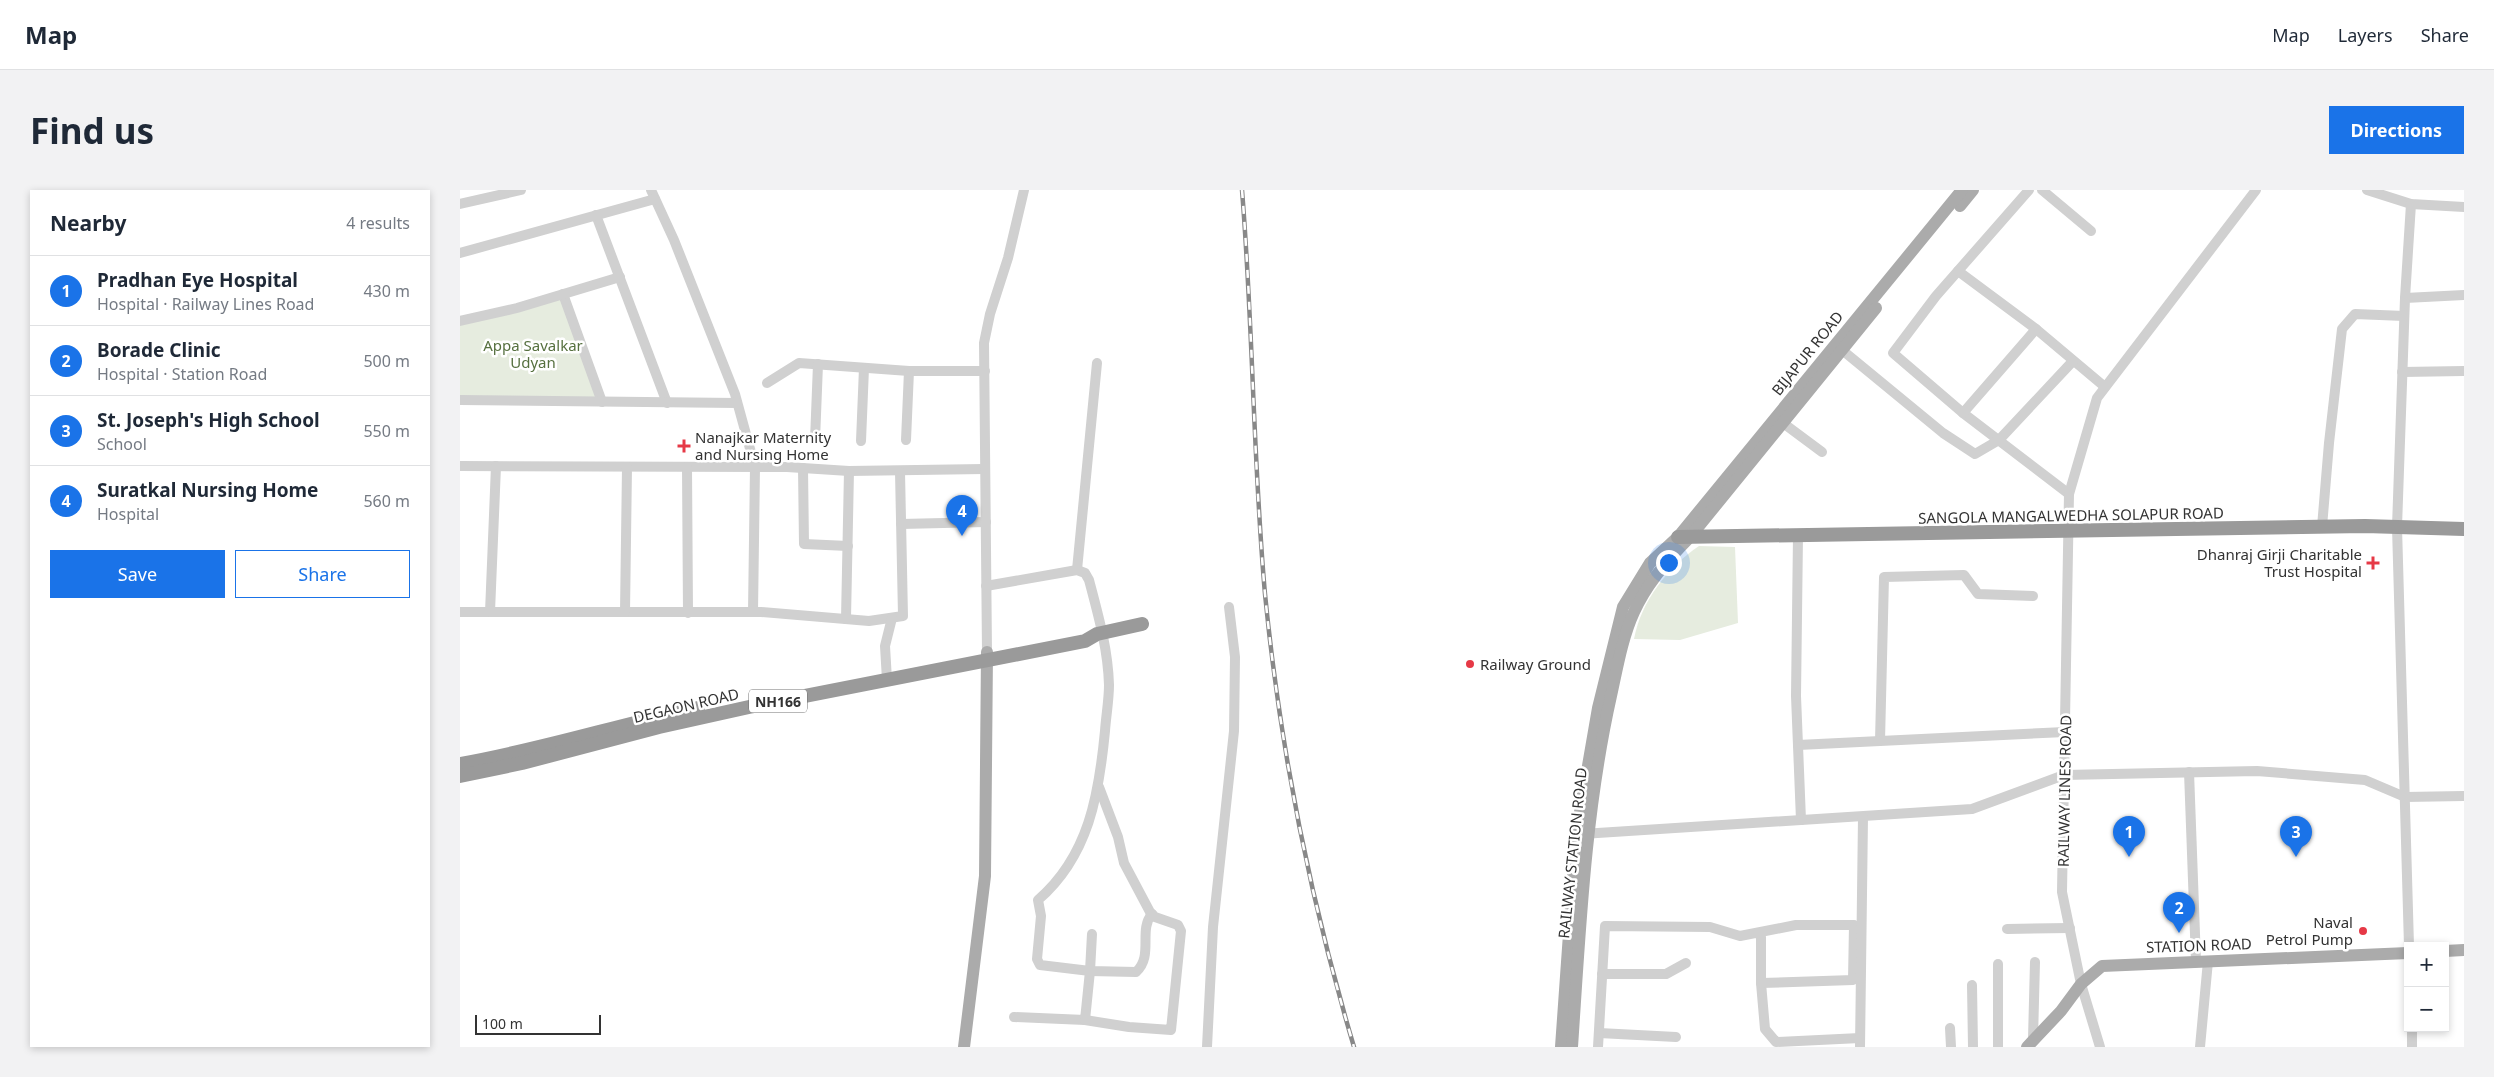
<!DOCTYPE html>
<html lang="en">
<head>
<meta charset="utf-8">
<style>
  :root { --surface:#fff; --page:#f2f2f3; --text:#1f2937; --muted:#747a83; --line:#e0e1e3; --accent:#1a73e8 }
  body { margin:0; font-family:"Noto Sans",sans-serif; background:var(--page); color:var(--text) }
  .controls { position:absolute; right:15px; bottom:15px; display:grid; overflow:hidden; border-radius:0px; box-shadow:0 2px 8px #0003 }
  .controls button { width:45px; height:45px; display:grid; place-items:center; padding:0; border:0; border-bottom:1px solid var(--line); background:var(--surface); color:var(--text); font:25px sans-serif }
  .scale { position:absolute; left:15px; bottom:12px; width:126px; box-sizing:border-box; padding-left:5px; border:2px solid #333; border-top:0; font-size:14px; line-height:18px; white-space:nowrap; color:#333; -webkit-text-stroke:4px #fff; paint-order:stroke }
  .you { position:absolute; left:1208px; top:372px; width:18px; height:18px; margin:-12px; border:4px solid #fff; border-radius:50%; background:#1a73e8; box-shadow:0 0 0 8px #1a73e833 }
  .badge { display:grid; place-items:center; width:32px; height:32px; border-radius:50%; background:var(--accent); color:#fff; font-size:16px; font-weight:700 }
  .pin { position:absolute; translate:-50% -41px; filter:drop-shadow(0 1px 2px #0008) }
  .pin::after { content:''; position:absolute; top:26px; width:18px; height:15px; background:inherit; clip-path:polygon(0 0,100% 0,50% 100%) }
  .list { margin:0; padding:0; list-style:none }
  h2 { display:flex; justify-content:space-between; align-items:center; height:65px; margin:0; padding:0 20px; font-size:21px }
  h2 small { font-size:16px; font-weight:400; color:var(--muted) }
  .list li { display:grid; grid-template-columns:32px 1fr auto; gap:15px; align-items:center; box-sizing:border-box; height:70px; padding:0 20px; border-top:1px solid var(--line) }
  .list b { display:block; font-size:19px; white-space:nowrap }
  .list p { margin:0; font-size:16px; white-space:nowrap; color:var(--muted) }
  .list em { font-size:16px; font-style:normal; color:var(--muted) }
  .actions { display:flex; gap:10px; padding:15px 20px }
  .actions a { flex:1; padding:11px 0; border:1px solid var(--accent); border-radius:0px; text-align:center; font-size:18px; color:var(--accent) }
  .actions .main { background:var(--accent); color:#fff }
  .map { position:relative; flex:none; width:2004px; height:857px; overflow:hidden; border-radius:0px }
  header { display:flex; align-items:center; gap:30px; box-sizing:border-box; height:70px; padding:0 25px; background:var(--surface); border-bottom:1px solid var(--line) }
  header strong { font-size:24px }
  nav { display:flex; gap:28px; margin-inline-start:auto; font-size:18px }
  .intro { display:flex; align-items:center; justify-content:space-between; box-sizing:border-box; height:120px; padding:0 30px }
  h1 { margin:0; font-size:35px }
  .button { padding:12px 22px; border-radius:0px; background:var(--accent); color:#fff; font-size:18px; font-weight:700 }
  main { display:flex; gap:30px; padding:0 30px }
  aside { flex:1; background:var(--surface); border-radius:0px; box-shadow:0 2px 8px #0003 }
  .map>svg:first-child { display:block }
  .green { fill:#e6ecdf }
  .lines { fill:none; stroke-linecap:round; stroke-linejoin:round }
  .minor { stroke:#d0d0d0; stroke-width:10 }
  .major { stroke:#ababab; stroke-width:12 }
  .highway { stroke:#9a9a9a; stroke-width:14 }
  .rail-casing { stroke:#888; stroke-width:4.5 }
  .rail { stroke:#fff; stroke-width:2.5; stroke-dasharray:8; stroke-linecap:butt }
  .poi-dot { fill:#e63946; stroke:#fff; stroke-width:2 }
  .labels { text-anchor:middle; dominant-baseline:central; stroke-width:5; stroke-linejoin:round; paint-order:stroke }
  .shield { fill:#fff; stroke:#707070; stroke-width:1 }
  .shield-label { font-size:14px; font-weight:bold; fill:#333 }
  .park-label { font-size:15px; fill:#56703f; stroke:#fff }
  .street-label { font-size:15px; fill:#333; stroke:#fff }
  .poi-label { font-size:15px; fill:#333; stroke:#fff; text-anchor:start }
</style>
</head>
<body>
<header>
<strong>Map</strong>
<nav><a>Map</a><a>Layers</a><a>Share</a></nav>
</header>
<div class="intro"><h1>Find us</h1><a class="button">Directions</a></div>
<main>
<aside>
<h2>Nearby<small>4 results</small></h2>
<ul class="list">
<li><span class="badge">1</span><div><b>Pradhan Eye Hospital</b><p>Hospital · Railway Lines Road</p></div><em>430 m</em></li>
<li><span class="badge">2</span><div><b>Borade Clinic</b><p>Hospital · Station Road</p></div><em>500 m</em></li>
<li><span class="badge">3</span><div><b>St. Joseph's High School</b><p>School</p></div><em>550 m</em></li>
<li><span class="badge">4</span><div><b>Suratkal Nursing Home</b><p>Hospital</p></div><em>560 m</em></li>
</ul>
<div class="actions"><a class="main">Save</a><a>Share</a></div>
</aside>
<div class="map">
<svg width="2004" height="857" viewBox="0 0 2004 857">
  <rect width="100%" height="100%" fill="#fff"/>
  <g class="green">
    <path d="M 101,109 L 138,209 L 0,207 L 0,135 Z"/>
    <path d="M 1239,356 L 1275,357 L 1278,433 L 1220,450 L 1174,449 C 1181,411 1208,377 1239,356 Z"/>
  </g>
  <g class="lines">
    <g class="minor">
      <path d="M 191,0 L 214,50 L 275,204 L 295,277 L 293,422"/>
      <path d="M 1569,0 L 1476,106 L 1433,163 L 1503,223 L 1609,304"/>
      <path d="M 1582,0 L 1631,41"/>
      <path d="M 1907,0 L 1951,14 L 2004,17"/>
      <path d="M 0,14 L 61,0"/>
      <path d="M 136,25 L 207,213"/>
      <path d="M 0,63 L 195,9"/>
      <path d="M 1498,81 L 1576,139 L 1645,197"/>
      <path d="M 103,104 L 142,212"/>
      <path d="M 1945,108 L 2004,105"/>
      <path d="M 0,131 L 57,118 L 160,87"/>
      <path d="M 1376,155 L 1483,243 L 1515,264 L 1539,250 L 1613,171"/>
      <path d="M 1942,182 L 2004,181"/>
      <path d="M 307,193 L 339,173 L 449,181 L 525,181"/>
      <path d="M 0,210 L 277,213"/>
      <path d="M 1503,223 L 1576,139"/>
      <path d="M 1323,233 L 1362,262"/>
      <path d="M 355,250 L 358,174"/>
      <path d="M 446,250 L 449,181"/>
      <path d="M 401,251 L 404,178"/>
      <path d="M 0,276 L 327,277 L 389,281 L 524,279"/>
      <path d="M 227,277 L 228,423"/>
      <path d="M 343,278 L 344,354 L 388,356"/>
      <path d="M 441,334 L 526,332"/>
      <path d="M 1862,337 L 1869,253 L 1882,139 L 1895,124 L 1944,126"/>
      <path d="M 1338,345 L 1336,506 L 1341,630"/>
      <path d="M 617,380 L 637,173"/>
      <path d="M 526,396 L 617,380 L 625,383 L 629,390 C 638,424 648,459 649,495 C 649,510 646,526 645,541 C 639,604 629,666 578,710 L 581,726 L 577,769 L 580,775 L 630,781 L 625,830 L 554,827"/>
      <path d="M 0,422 L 301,422 L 409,431 L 443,426 L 440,282"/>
      <path d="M 30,422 L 36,276"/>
      <path d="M 165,422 L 167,277"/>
      <path d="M 386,429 L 389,281"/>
      <path d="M 527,462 L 524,153 L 530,124 L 548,68 L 564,0"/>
      <path d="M 427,490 L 425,456 L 432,428"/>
      <path d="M 1420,551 L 1424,387 L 1504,385 L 1518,404 L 1573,406"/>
      <path d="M 1338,555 L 1605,542"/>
      <path d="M 1729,582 L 1736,771"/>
      <path d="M 1122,644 L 1512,619 L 1604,585 L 1797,581 L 1905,590 L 1945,607 L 2004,606"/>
      <path d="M 1547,739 L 1610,738"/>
      <path d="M 632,744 L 630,781 L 676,782 C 694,766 678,740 692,724"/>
      <path d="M 1949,756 L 1937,337 L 1945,108 L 1951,14"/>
      <path d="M 1538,774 L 1538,857"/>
      <path d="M 1142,784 L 1206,784 L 1226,773"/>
      <path d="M 1301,793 L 1305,839 L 1316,852 L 1400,848"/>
      <path d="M 1512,795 L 1513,857"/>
      <path d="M 625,830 L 669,837 L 711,840 L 721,741 L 718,735 L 695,727 L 690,722 L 664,673 L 658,647 L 639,597"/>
      <path d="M 1490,838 L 1491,857"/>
      <path d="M 1952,838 L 1952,857"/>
      <path d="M 1139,843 L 1216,847"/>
      <path d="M 1573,849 L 1575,772"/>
      <path d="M 747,857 L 753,737 L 774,541 L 775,467 L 769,417"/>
      <path d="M 1138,857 L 1145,736 L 1250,737 L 1280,746 L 1336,735 L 1394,735 L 1393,790 L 1301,793 L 1301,742"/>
      <path d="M 1400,857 L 1403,627"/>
      <path d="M 1640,857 L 1621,794 L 1602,702 L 1609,304 L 1637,208 L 1796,0"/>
      <path d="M 1740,857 L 1748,771"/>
    </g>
    <g class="major">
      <path d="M 1500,16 L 1513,0"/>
      <path d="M 1985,761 L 2004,760"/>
      <path d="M 504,857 L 525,686 L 527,462"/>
      <path d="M 1101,857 L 1116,645 L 1138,518 L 1163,417 L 1190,373 L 1218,347 L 1502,0"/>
      <path d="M 1112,857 C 1120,739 1125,622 1151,506 C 1157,479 1162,448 1174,422 C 1187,393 1208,369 1230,347 L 1416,118"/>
      <path d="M 1567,857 L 1601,821 L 1621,794 L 1642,776 L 1948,763"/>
    </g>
    <g class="highway">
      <path d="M 1218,347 L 1905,336 L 2004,339"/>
      <path d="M 0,574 C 81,560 158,535 238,518"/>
      <path d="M 0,586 L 62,573 L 199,537 L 289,517 L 625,451 L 637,444 L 682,434"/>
    </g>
    <defs>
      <path id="rail" d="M 782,0 C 793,135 793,270 805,404 C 820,558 850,709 894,857"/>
    </defs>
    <use href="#rail" class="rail-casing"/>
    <use href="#rail" class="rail"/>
  </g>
  <g class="poi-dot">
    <path d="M221.5 248.5h5v5h5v5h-5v5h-5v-5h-5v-5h5z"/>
    <path d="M1910.5 365.5h5v5h5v5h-5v5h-5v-5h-5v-5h5z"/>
    <circle cx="1010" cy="474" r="5"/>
    <circle cx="1903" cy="741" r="5"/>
  </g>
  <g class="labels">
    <rect class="shield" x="289" y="499.5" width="58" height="23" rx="4"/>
    <g class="shield-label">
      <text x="318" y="511">NH166</text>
    </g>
    <g class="park-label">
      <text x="73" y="155">Appa Savalkar<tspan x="73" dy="17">Udyan</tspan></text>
    </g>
    <g class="street-label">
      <text transform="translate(1347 163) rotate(-51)">BIJAPUR ROAD</text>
      <text transform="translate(1611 325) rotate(-1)">SANGOLA MANGALWEDHA SOLAPUR ROAD</text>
      <text transform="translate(226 515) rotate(-13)">DEGAON ROAD</text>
      <text transform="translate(1604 601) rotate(-89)">RAILWAY LINES ROAD</text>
      <text transform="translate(1112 663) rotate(-84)">RAILWAY STATION ROAD</text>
      <text transform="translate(1739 755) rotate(-2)">STATION ROAD</text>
    </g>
    <g class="poi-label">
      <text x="235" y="247">Nanajkar Maternity<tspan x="235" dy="17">and Nursing Home</tspan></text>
      <text x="1902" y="364" text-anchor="end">Dhanraj Girji Charitable<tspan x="1902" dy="17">Trust Hospital</tspan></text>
      <text x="1020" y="474">Railway Ground</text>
      <text x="1893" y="732" text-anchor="end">Naval<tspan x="1893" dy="17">Petrol Pump</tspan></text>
    </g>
  </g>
</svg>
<div class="controls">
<button>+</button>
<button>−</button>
</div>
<div class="scale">100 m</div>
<div class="you"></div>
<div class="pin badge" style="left:1669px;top:667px">1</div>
<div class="pin badge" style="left:1719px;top:743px">2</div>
<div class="pin badge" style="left:1836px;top:667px">3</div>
<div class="pin badge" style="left:502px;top:346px">4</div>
</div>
</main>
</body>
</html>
